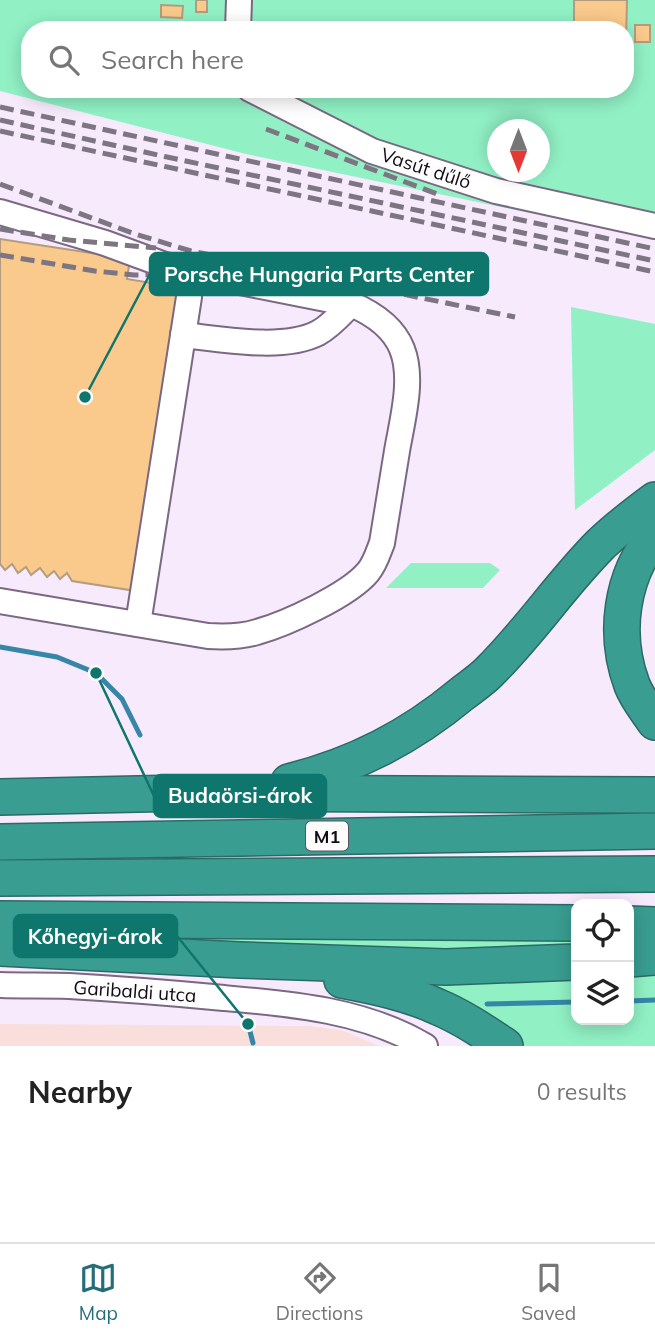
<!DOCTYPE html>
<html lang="en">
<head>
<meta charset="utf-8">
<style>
  :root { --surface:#fff; --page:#f6f6f6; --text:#222; --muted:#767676; --line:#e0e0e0; --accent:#266d7b }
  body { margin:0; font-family:Mulish,sans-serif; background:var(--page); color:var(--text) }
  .controls { position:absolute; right:21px; bottom:21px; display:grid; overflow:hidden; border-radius:14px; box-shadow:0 4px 18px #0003 }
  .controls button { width:63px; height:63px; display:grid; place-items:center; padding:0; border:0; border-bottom:2px solid var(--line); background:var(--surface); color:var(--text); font:35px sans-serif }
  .compass { position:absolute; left:487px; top:119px; width:63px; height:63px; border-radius:50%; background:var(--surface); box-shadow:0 4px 18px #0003; rotate:180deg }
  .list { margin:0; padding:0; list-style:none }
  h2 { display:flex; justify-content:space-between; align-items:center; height:91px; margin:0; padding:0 28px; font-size:30px }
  h2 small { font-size:23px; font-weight:400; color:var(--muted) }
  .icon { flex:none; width:38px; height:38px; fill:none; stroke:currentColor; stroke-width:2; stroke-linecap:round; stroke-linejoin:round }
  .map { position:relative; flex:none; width:655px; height:1046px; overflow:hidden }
  .search { position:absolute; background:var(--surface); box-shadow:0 4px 18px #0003; left:21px; right:21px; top:21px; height:77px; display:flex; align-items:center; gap:18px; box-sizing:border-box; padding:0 24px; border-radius:28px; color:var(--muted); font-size:26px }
  .sheet { height:196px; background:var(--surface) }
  nav { display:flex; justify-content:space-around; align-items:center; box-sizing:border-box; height:98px; border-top:2px solid var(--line); background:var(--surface); font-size:19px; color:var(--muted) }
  nav a { display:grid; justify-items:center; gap:4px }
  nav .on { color:var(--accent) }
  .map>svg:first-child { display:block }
  .commercial { fill:#f9dedb }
  .green { fill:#91f1c5; fill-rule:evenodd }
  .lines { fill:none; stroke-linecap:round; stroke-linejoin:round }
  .stream { stroke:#3786a7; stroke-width:5 }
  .building { fill:#fac98c; stroke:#b39c80; stroke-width:2 }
  .minor-casing { stroke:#7b6883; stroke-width:28 }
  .highway-casing { stroke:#2c6a66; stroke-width:38 }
  .minor { stroke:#fff; stroke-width:24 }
  .highway { stroke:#399d91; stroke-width:35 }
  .rail { stroke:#7e7583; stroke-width:5; stroke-dasharray:14 7; stroke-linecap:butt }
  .labels { text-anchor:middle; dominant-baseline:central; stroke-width:7; stroke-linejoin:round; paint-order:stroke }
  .shield { fill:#fcfcfc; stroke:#59545b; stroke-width:2 }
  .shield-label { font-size:18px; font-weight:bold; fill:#130c16 }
  .street-label { font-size:19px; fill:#130c16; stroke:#fcfcfc }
  .leader { fill:none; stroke:#0f766e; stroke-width:2.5 }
  .callout-dot { fill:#0f766e; stroke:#fcfcfc; stroke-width:2.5 }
  .callout { fill:#0f766e; stroke:#0f766e; stroke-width:2.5 }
  .callout-label { font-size:21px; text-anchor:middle; font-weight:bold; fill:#fff }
</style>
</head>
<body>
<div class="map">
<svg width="655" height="1046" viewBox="0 0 655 1046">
  <rect width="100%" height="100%" fill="#f6eafc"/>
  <path class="commercial" d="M 0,1024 L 308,1026 L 341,1030 L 379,1046 L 0,1046 Z"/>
  <g class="green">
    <path d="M 0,0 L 655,0 L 655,239 L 246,154 L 0,91 ZM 30,30 L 625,30 L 625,89 L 30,89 ZM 498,130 L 540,130 L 540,172 L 498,172 Z"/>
    <path d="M 571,307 L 655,324 L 655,450 L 575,510 Z"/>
    <path d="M 411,563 L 490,563 L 500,570 L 483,588 L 386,588 Z"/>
    <path d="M 0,929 L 576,937 L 576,958 L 402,960 Z"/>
    <path d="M 655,973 L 655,1046 L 521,1046 L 424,987 L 427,980 L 505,982 L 576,978 L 576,1020 L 629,1020 L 629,975 Z"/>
  </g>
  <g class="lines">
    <g class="stream">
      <path d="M 0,647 L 57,657 L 96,673 L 122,699 L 140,735"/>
      <path d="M 629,1001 L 655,1000"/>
      <path d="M 487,1004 L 576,1002"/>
      <path d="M 247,1020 L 253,1043"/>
    </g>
  </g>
  <g class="building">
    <rect x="196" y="0" width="11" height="12"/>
    <path d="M 574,0 L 627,0 L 626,42 L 625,30 L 574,30 Z"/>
    <path d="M 161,5 L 183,6 L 182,18 L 161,17 Z"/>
    <rect x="635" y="25" width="15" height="17"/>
    <path d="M 0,239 L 130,259 L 127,279 L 188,289 L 136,591 L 72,581 L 67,573 L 60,579 L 54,571 L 47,577 L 40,568 L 31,575 L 26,567 L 18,573 L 12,564 L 5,570 L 0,564 Z"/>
  </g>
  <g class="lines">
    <defs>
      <g id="minor">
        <path d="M 238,30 L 239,0"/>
        <path d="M 250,89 L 372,151 L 496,191 L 655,226"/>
        <path d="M 0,212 L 105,243 L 162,264 L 200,274 L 351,304 C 372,313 393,326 402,349 C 414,379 402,421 397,451 C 392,482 387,512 382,543 C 378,553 375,564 368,572 C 349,595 286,624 257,632 C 241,637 225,637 208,636 L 0,601"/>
        <path d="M 183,335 C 221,339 283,351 318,333 C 331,326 341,314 351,304"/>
        <path d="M 138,624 L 189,297"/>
        <path d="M 0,985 C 23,986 46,985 69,986 C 121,989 172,993 224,998 C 293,1004 364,1010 425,1046"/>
      </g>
      <g id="highway">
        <path d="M 655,535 C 621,576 613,634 632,685 C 637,698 647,710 655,722"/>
        <path d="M 289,782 C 356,765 410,737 463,693 C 472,686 481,680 488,673 C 529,633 561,584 601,544 C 618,528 636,514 655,500"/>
        <path d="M 0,797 L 184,793 L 655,795"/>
        <path d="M 0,842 L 655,831"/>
        <path d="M 0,878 L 655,874"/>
        <path d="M 0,919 L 576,923"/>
        <path d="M 629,924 L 655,925"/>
        <path d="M 0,948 L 240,960 L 446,967 L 576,962"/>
        <path d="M 629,959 L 655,957"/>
        <path d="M 342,980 C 374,986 408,993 438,1007 C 462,1017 484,1032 505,1046"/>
      </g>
    </defs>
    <use href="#minor" class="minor-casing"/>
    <use href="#highway" class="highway-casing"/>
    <use href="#minor" class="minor"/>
    <use href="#highway" class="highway"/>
    <g class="rail">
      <path d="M 0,107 L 655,249"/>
      <path d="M 0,120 L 167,157 L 655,261"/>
      <path d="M 266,129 L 437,194"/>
      <path d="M 0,131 L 655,272"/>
      <path d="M 0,184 L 135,234 L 191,251 L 515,317"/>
      <path d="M 0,229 L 69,240 L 156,248"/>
      <path d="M 0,255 L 95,271 L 134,275 L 200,274 L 278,277"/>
    </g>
  </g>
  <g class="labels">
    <rect class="shield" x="306" y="821.5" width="42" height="29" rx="5"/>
    <g class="shield-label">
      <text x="327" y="836">M1</text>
    </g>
    <g class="street-label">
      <text transform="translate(426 168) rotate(18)">Vasút dűlő</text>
      <text transform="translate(135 991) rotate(4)">Garibaldi utca</text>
    </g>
  </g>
  <path class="leader" d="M85 397L150 274M96 673L154 796M248 1024L177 936"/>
  <g class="callout-dot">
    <circle cx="85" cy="397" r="7"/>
    <circle cx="96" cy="673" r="7"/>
    <circle cx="248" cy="1024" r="7"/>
  </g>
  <g class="callout">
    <rect x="150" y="253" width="338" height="42" rx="7"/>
    <rect x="154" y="775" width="172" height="42" rx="7"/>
    <rect x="14" y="915" width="163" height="42" rx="7"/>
  </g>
  <g class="callout-label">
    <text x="319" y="282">Porsche Hungaria Parts Center</text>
    <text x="240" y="803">Budaörsi-árok</text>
    <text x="95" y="944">Kőhegyi-árok</text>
  </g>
</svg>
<div class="controls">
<button><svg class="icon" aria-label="locate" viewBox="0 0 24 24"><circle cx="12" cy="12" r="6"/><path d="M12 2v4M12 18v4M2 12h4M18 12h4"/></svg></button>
<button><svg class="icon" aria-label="layers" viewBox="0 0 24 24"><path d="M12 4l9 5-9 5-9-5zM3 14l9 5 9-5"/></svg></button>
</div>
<svg class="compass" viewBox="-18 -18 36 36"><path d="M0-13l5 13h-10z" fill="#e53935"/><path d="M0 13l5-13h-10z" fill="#767676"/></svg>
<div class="search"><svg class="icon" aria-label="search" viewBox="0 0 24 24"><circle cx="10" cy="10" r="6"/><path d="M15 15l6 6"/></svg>Search here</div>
</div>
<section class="sheet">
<h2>Nearby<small>0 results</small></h2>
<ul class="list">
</ul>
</section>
<nav>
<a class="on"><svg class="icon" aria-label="map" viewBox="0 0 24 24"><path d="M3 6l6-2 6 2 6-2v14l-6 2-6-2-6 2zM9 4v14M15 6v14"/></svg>Map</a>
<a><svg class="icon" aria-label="directions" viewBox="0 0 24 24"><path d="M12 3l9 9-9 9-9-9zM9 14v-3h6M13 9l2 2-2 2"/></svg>Directions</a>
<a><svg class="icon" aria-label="saved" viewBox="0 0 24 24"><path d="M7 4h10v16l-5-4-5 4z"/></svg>Saved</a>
</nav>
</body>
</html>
